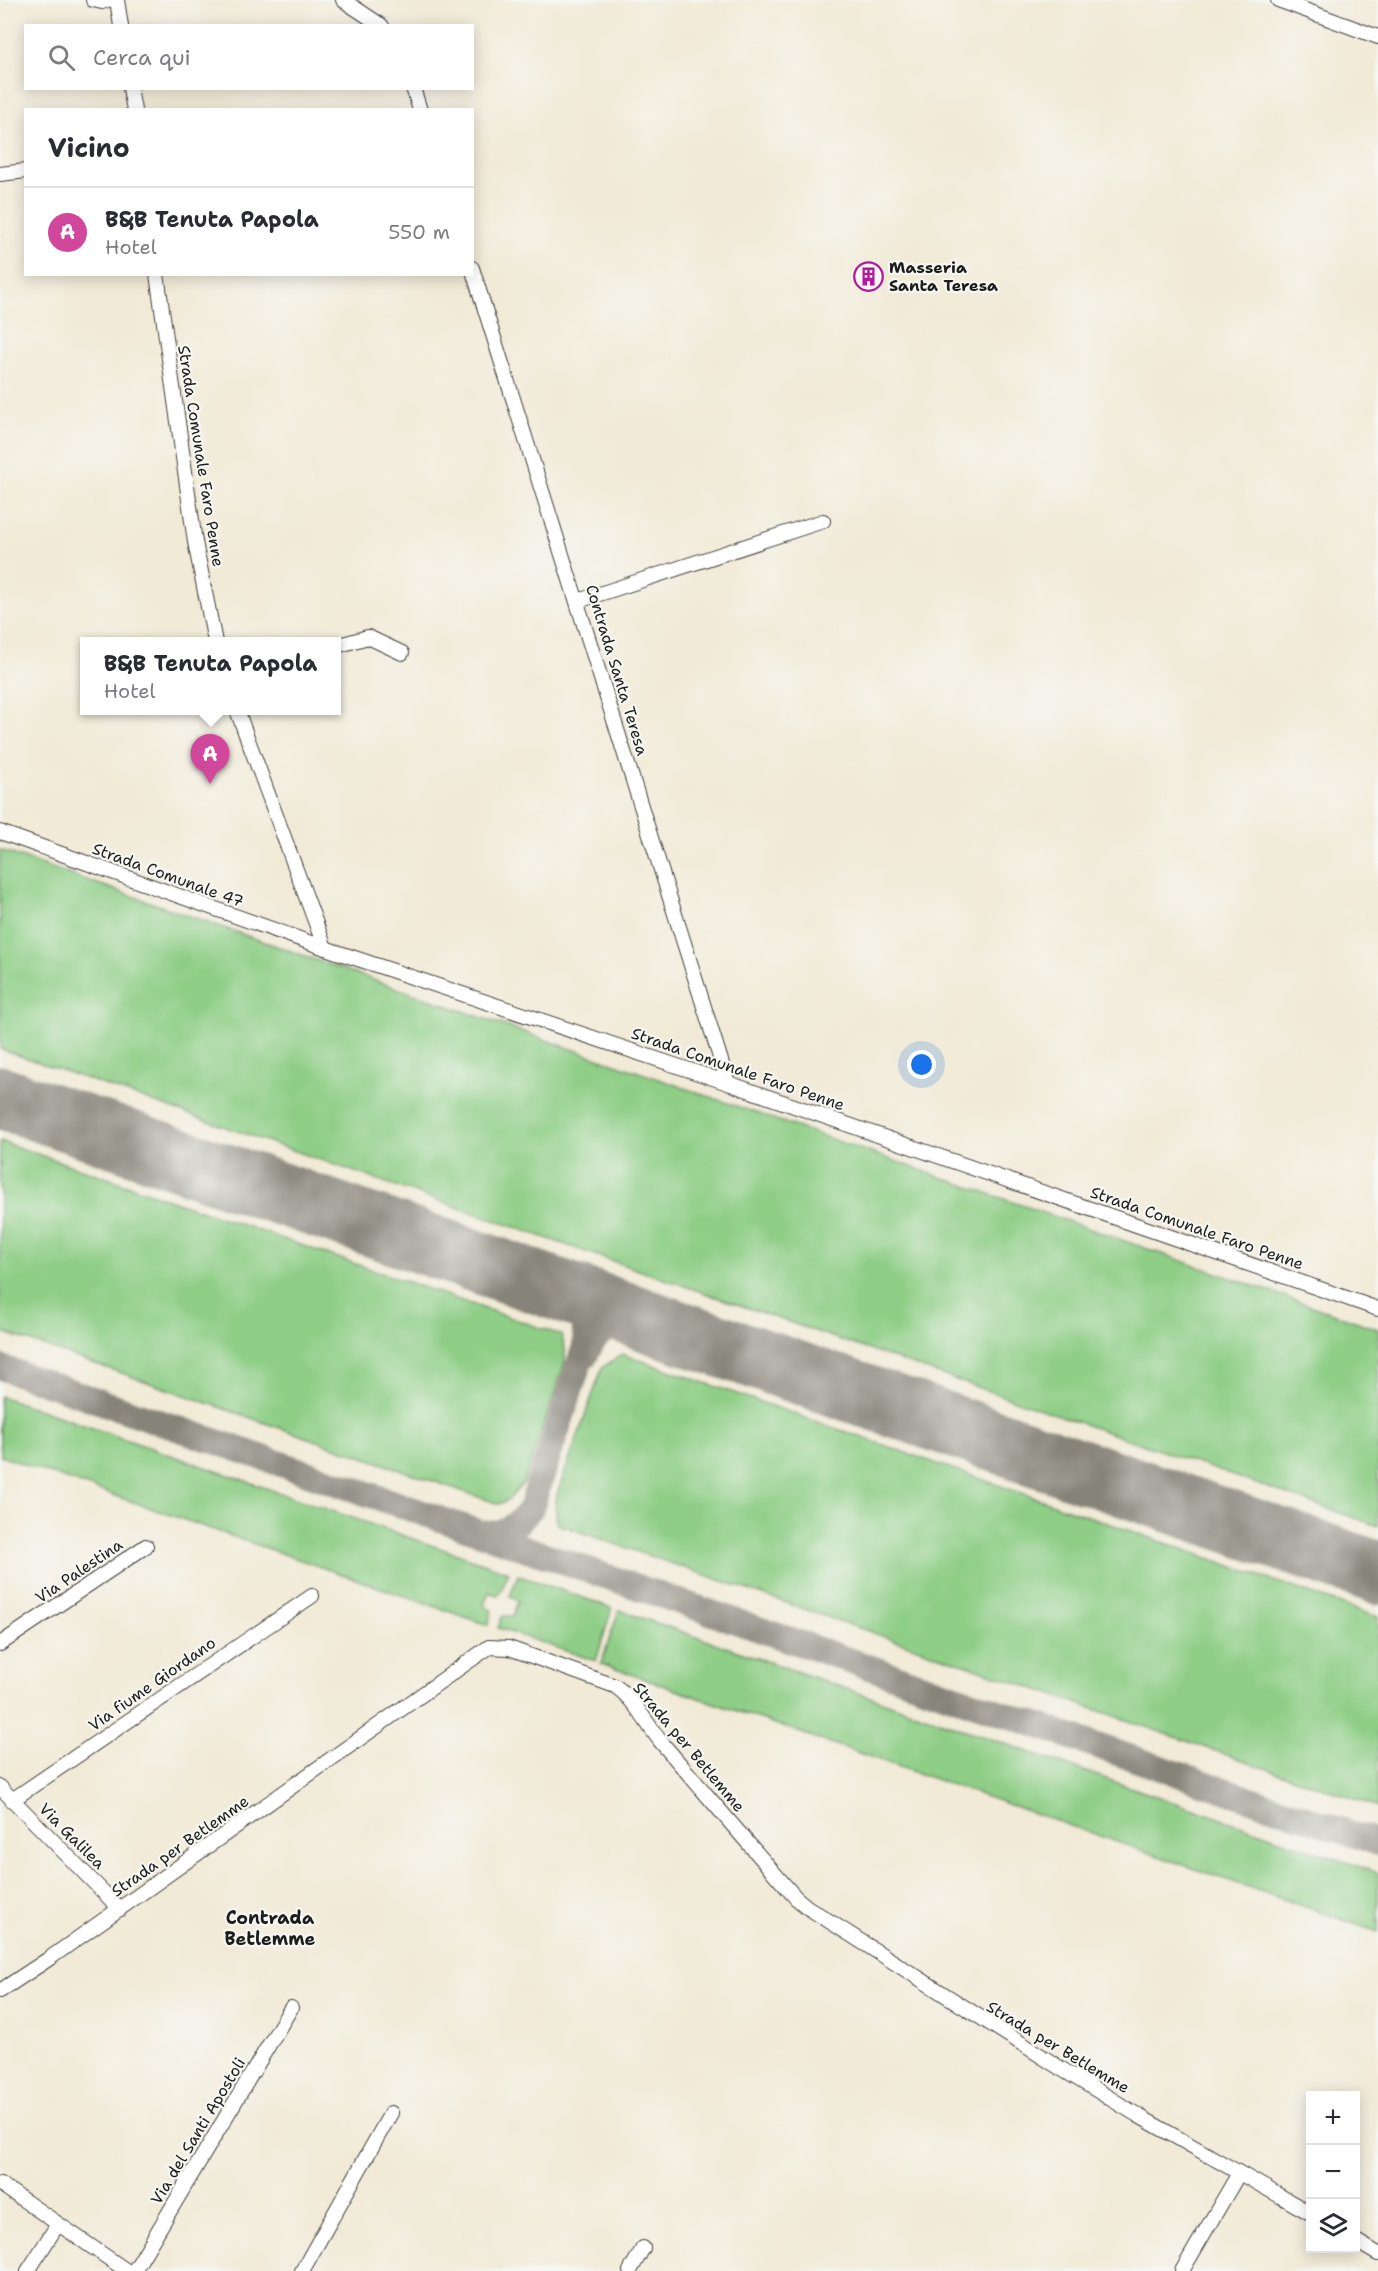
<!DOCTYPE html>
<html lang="it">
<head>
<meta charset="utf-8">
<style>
  :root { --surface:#fff; --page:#f7f7f7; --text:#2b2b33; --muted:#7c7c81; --line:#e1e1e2; --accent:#b5179e }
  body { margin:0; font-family:"Shantell Sans",sans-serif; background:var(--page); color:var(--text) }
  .controls { position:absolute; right:18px; bottom:18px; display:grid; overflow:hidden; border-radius:0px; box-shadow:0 3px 15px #0003 }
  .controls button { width:54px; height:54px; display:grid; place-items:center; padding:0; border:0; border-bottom:2px solid var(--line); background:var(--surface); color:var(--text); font:30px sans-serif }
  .you { position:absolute; left:922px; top:1065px; width:21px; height:21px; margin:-15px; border:4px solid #fff; border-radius:50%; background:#1a73e8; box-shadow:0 0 0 9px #1a73e833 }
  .badge { display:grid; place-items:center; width:39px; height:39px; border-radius:50%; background:var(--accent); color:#fff; font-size:20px; font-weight:700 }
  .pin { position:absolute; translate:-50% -50px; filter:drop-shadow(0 2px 3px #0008) }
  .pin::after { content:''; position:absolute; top:32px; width:21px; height:18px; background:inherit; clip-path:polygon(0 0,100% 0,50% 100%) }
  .popup { position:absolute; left:80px; top:637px; width:261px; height:78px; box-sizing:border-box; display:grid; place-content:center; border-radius:0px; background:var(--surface); filter:drop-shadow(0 2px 4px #0005); font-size:20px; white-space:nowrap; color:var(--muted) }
  .popup b { font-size:22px; color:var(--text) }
  .popup::after { content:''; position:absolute; left:50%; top:100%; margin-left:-12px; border:12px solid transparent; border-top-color:var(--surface) }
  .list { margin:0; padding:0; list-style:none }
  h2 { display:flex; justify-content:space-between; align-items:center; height:78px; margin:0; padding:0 24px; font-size:26px }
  h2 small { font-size:20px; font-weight:400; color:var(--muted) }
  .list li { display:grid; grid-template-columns:39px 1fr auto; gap:18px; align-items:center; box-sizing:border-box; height:90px; padding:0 24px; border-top:2px solid var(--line) }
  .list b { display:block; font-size:22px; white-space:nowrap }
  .list p { margin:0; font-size:20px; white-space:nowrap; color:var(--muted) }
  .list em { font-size:20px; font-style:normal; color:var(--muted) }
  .icon { flex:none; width:33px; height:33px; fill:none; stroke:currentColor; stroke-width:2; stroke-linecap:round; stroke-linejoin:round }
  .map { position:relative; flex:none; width:1378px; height:2271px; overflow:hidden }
  .search { position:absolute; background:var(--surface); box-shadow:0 3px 15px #0003; left:24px; top:24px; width:450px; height:66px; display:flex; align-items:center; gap:15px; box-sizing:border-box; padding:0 21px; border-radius:0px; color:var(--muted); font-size:22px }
  .panel { position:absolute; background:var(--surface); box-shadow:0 3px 15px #0003; left:24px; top:108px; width:450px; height:168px; border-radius:0px }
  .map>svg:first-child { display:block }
  .green { fill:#8ece86; stroke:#557551; stroke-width:1.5 }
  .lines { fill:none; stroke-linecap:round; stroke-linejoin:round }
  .taxiway { stroke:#868379; stroke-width:26 }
  .runway { stroke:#868379; stroke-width:63 }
  .minor-casing { stroke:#3c3b38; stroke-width:16 }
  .minor { stroke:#fff; stroke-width:14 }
  .labels { text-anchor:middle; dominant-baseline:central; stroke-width:4.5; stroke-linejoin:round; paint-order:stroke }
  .poi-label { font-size:16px; font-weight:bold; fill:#1c1c1c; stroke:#f6f6f2; text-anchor:start }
  .street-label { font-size:16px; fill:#1c1c1c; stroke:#f6f6f2 }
  .neighbourhood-label { font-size:18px; font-weight:bold; fill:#1c1c1c; stroke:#f6f6f2 }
</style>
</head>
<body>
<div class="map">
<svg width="1378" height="2271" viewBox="0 0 1378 2271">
  <rect width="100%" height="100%" fill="#f6f6f2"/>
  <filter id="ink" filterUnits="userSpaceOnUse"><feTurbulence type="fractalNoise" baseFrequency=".0167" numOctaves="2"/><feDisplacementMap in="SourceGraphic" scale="12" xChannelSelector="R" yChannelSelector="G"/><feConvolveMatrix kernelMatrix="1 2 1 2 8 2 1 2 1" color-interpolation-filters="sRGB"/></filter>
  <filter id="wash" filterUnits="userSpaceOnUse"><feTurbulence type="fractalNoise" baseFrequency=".008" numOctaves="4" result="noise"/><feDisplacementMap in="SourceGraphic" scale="24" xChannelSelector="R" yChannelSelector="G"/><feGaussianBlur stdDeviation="1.35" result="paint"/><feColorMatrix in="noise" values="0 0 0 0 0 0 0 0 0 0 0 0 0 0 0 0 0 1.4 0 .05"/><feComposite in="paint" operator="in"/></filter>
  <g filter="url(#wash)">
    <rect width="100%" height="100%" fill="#f1ead6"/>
    <g class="green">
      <path d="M 0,850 L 1378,1329 L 1378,1526 L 0,1049 Z"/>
      <path d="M 0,1141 L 561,1335 L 565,1348 L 565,1362 L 524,1482 L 509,1499 L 499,1504 L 0,1331 Z"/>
      <path d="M 622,1354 L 1378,1617 L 1378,1807 L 557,1524 L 555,1500 L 602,1368 Z"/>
      <path d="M 0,1396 L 509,1572 L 500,1593 L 496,1595 L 489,1592 L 484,1605 L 492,1611 L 488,1625 L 0,1456 Z"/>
      <path d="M 518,1575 L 612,1608 L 596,1661 L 498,1628 L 502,1616 L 513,1616 L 518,1601 L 510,1596 Z"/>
      <path d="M 619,1610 L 1378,1873 L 1378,1932 L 601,1664 Z"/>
    </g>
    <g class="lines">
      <g class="taxiway">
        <path d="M 585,1356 C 603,1316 627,1322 664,1326"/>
        <path d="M 0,1367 L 1378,1843"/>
        <path d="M 484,1533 C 505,1535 519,1524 531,1508 L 585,1346 C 589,1311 568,1299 541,1284"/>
      </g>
      <path class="runway" d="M 0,1097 L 1378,1573"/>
    </g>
  </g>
  <g filter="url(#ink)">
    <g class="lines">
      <defs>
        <g id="minor">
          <path d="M 93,0 L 102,2 L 108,0"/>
          <path d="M 117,0 L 121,26"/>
          <path d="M 343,0 L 382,26"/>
          <path d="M 1278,0 L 1378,37"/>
          <path d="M 130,88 L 134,110"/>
          <path d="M 413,88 L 420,110"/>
          <path d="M 0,174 L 26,171"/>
          <path d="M 472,268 L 728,1083"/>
          <path d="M 157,274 L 195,542 L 215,642"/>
          <path d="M 578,601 L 823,521"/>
          <path d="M 336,646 L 368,637 L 402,653"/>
          <path d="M 237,710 L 325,948"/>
          <path d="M 0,832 L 325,948 L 728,1083 L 1378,1309"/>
          <path d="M 0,1644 L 146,1546"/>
          <path d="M 0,1787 L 120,1909"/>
          <path d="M 12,1800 L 312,1596"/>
          <path d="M 0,1991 L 50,1958 L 489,1647 L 509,1648 L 615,1686 C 635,1700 646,1723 661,1742 C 706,1794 751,1847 796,1898 L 807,1907 L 1060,2068 L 1139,2116 L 1310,2213"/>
          <path d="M 0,2184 L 127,2271"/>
          <path d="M 1356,2241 L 1378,2254"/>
          <path d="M 28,2271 L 58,2224"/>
          <path d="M 134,2271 L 291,2008"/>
          <path d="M 302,2271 L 391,2113"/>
          <path d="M 630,2271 L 643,2248"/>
          <path d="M 1182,2271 L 1239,2173"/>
        </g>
      </defs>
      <use href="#minor" class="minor-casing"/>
      <use href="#minor" class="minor"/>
    </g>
  </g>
  <defs>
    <symbol id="building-ring" viewBox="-11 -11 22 22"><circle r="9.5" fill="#f6f6f2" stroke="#b5179e" stroke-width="1.5"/><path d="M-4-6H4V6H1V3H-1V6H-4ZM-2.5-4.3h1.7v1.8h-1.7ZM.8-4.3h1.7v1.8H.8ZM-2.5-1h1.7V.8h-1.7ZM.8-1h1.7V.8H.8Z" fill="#b5179e"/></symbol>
  </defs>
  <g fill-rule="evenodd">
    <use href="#building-ring" x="852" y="260" width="33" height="33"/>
  </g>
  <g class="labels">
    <g class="poi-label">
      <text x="889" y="267">Masseria<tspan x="889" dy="18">Santa Teresa</tspan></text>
    </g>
    <g class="street-label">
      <text transform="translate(201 456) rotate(81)">Strada Comunale Faro Penne</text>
      <text transform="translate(617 670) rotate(73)">Contrada Santa Teresa</text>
      <text transform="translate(168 875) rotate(20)">Strada Comunale 47</text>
      <text transform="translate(738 1069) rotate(19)">Strada Comunale Faro Penne</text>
      <text transform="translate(1197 1228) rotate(19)">Strada Comunale Faro Penne</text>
      <text transform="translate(79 1571) rotate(-34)">Via Palestina</text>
      <text transform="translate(152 1684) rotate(-35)">Via fiume Giordano</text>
      <text transform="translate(689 1747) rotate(50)">Strada per Betlemme</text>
      <text transform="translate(72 1836) rotate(45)">Via Galilea</text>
      <text transform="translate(180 1846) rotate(-35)">Strada per Betlemme</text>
      <text transform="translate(1058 2047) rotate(31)">Strada per Betlemme</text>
      <text transform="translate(198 2131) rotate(-59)">Via del Santi Apostoli</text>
    </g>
    <g class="neighbourhood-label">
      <text x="270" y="1918">Contrada<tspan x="270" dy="21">Betlemme</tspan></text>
    </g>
  </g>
</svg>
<div class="controls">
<button>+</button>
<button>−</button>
<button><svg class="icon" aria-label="layers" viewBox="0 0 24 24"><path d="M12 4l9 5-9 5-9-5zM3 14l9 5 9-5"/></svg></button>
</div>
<div class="you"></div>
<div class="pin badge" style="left:210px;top:784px;background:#d1479c">A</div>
<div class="popup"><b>B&amp;B Tenuta Papola</b>Hotel</div>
<div class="search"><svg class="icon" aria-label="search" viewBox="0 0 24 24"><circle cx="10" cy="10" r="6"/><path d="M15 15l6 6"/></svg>Cerca qui</div>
<section class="panel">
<h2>Vicino<small></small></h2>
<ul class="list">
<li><span class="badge" style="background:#d1479c">A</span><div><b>B&amp;B Tenuta Papola</b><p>Hotel</p></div><em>550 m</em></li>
</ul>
</section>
</div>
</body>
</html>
